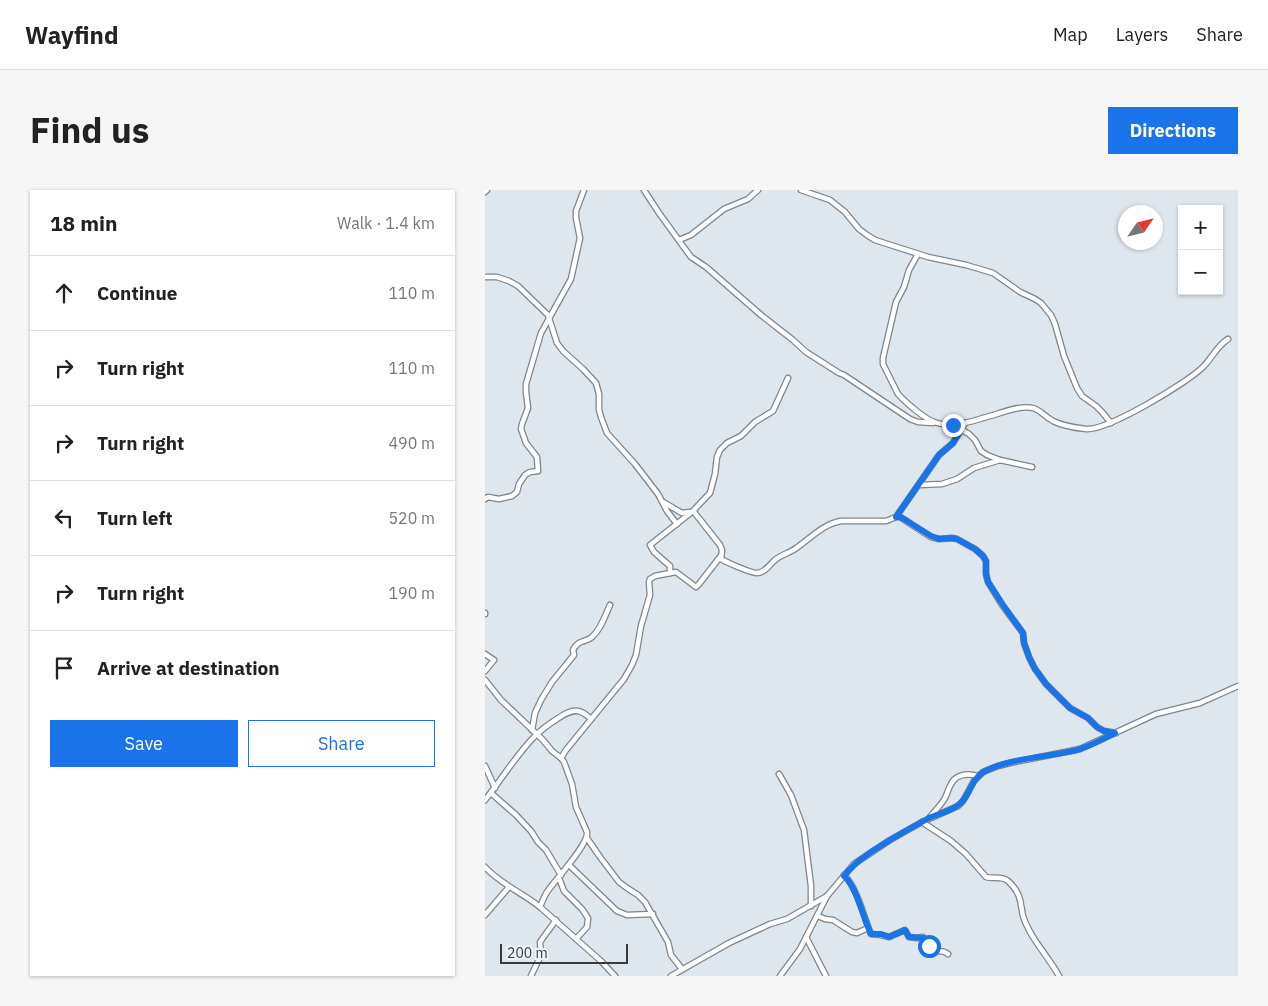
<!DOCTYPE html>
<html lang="en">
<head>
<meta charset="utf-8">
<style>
  :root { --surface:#fff; --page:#f6f6f6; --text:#222; --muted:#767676; --line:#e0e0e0; --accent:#1a73e8 }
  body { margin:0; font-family:"IBM Plex Sans",sans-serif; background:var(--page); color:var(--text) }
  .controls { position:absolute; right:15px; top:15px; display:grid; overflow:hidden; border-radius:0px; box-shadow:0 1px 4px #0004 }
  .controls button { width:45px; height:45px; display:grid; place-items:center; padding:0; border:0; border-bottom:1px solid var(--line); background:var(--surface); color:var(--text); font:25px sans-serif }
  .compass { position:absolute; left:633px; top:15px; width:45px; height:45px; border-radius:50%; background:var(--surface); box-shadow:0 1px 4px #0004; rotate:55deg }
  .scale { position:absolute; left:15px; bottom:12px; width:128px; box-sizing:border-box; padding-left:5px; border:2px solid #383b3e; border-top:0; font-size:14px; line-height:18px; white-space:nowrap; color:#383b3e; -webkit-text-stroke:4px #ecf4fb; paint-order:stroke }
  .stop { position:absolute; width:15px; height:15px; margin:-11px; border:4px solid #1a73e8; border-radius:50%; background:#fff }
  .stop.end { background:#1a73e8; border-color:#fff; box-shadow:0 1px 5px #0008 }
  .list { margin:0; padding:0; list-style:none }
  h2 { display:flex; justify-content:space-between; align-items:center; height:65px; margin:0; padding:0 20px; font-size:21px }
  h2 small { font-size:16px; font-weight:400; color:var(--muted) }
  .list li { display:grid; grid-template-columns:32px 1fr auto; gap:15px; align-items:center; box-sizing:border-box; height:75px; padding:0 20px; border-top:1px solid var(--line) }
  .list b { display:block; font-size:19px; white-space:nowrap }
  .list em { font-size:16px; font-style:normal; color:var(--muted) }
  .actions { display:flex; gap:10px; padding:15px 20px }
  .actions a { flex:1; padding:11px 0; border:1px solid var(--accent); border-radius:0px; text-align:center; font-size:18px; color:var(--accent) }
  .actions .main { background:var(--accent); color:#fff }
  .icon { flex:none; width:28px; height:28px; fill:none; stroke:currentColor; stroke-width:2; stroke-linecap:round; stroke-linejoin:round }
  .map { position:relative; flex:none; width:753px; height:786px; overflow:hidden; border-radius:0px }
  header { display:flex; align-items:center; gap:30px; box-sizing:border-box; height:70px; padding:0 25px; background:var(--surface); border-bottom:1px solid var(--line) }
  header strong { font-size:24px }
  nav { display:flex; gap:28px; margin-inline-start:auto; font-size:18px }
  .intro { display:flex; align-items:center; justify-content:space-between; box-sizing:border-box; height:120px; padding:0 30px }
  h1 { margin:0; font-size:35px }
  .button { padding:12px 22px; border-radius:0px; background:var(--accent); color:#fff; font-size:18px; font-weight:700 }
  main { display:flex; gap:30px; padding:0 30px }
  aside { flex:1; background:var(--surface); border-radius:0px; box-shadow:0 1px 4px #0004 }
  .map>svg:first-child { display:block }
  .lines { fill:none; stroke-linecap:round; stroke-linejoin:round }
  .minor-casing { stroke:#7e858b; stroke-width:7 }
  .minor { stroke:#fff; stroke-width:4.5 }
  .route { stroke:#1a73e8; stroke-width:6 }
</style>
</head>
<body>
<header>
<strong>Wayfind</strong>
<nav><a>Map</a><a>Layers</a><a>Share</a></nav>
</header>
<div class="intro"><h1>Find us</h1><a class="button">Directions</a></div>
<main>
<aside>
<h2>18 min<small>Walk · 1.4 km</small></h2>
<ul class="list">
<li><svg class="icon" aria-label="ahead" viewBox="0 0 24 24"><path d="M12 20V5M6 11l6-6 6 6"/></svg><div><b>Continue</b></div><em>110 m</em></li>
<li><svg class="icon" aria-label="right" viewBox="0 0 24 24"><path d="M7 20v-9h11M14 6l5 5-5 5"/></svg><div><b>Turn right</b></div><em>110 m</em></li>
<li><svg class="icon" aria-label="right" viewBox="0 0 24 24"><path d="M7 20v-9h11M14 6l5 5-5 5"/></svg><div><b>Turn right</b></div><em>490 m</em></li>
<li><svg class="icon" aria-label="left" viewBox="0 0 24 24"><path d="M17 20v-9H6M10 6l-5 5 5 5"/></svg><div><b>Turn left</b></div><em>520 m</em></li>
<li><svg class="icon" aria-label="right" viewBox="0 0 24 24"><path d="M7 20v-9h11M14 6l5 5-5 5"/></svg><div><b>Turn right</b></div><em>190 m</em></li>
<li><svg class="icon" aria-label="arrive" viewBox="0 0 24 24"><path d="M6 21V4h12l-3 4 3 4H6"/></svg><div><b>Arrive at destination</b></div></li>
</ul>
<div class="actions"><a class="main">Save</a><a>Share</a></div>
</aside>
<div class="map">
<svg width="753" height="786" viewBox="0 0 753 786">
  <rect width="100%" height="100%" fill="#dfe7ee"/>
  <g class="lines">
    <defs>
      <g id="minor">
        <path d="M 159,0 L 174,23 L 206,67 L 221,77 L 276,125 L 308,150 L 321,162 L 354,183 L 359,185 L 425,229 L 433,232 L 448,233"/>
        <path d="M 316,0 L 345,10 L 360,22 L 374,39 L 382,45 L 390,50 L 443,67 L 481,75 L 508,83 L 535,102 L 550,109 L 556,113 L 566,125 L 570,134 L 579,166 L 592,198 L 597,206 L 611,216 L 617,222 L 626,233"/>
        <path d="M 0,2 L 2,0"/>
        <path d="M 194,50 L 206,45 L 239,19 L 263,9 L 273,0"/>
        <path d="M 433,64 L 424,80 L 419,97 L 411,112 L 398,168 L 398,174 L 413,204 C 420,212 440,229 449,232 C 465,238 482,233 498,228 C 510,225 522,220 534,218 C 554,215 554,223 568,231 C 576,235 592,238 601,239 C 622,241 702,193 718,177 C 727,168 732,156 743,149"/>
        <path d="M 0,87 L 12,87 L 24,91 L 33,96 L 63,125 L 72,153 L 78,161 L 98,179 L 111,193 L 114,204 L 114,220 L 116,227 L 122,243 L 150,274 L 173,304 L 182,321 L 192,334"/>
        <path d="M 468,235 L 484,244 L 490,250 L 496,261 L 502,265 L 515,270"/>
        <path d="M 434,295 L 457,294 L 472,289 L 489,278 L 515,270 L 547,277"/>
        <path d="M 0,309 L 3,307 L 14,309 L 27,306 L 32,302 L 34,294 L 40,285 L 45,282 L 53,281 L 52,267 L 41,253 L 36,239 L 37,234 L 43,218 L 41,202 L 41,194 L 56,143 L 86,89 L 95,48 L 91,28 L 91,21 L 99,0"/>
        <path d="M 178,312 L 197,323 L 205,322"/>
        <path d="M 208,321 L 225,303 L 230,284 L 232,267 L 235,260 L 242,253 L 256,246 L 270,232 L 288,221 L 303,188"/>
        <path d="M 411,327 L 454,265 L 468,253 L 480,233"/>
        <path d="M 185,383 L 185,376 L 169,362 L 165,355 L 208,321 L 209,322 L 235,355 L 237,360 L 236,369 C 243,373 266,383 272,383 C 280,383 284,375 290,370 C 296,365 304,363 310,359 C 326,348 338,334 356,331 L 401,331 L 411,327 L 415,327 L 446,347 L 454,349 L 467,348 L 472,349 L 490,359 L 498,366 L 501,371 L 501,384 L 503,392 L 517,415 L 538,443 L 539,453 L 544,467 L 550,479 L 561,494 L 585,518 L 603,528 L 612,537 L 619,541 L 631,543"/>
        <path d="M 0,424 L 0,423"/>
        <path d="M 0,464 L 9,470 L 0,481"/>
        <path d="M 0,490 L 16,510 L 58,550 L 67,561 L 76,568 L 79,572 L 87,594 L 91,617 L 102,642 C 104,654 70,690 62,702 C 59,707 57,712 55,717"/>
        <path d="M 47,540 L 50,523 L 56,510 L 67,492 L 89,465 L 88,460 C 94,449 100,453 107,447 C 116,439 120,426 125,415"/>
        <path d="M 76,568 L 81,560 L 139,489 L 147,475 L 151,465 L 156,436 L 165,405 L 164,392 L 165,389 L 170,386 L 191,382 L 211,397 L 214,394 L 235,367"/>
        <path d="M 0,576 L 10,598"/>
        <path d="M 294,584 L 306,605 L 319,640 L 326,696 L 326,716"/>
        <path d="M 6,603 L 31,625 L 46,641 L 53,652 L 61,660 L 76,685"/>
        <path d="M 0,610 C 17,589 31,565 50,546 C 57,539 64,534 72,529 C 78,525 85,520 93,521 C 98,522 102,525 106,529"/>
        <path d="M 445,627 C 450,621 456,615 460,608 C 462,604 463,600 465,596 C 470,584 482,583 493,586"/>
        <path d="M 437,632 L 466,651 L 481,664 L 501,687 C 508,689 518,686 523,691 C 530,697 535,706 536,715 C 537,719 537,722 538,726 C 545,748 563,766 574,786"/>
        <path d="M 102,648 L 115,667 L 134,692 L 142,698 L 153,705 L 160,712 L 183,752 L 186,765 L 197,779"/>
        <path d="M 84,675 L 132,721 L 142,725 L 168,724"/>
        <path d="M 0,677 C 15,694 38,703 55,717 L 116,771 L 130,786"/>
        <path d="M 359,685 C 372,697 379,728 386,744 L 396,745 L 404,747 L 420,740 L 424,747 L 432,748 L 438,747 C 441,752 444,758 450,760 C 456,763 457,759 463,764"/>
        <path d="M 74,688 L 79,701 L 97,719 L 103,728 L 102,737 L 91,749"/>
        <path d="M 0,725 L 24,697"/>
        <path d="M 333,726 L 340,729 L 348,730 L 367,742 L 372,743 L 383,738"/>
        <path d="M 321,747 L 341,786"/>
        <path d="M 46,786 L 56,765 L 55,752 L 71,730"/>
        <path d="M 186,786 L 244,753 L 285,734 L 302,729 L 342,706"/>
        <path d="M 295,786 L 315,759 L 342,706 L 369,674 L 405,650 L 437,632 L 473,616 L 478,611 L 489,591 L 498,582 L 513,576 L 525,573 L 595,559 L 671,524 L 715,513 L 753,496"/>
      </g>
    </defs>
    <use href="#minor" class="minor-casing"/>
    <use href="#minor" class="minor"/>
  </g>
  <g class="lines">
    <path class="route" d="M 444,756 L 439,748 L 424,747 L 420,740 L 404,747 L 396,744 L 386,744 C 378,728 372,697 359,686 C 374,667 397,655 417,643 C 426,638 435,633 444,628 C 453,624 463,622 472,616 C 485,608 485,589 500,581 C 526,568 563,567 592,560 C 606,556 618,549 630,543 L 619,541 L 612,537 L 603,528 L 585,518 L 561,494 L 550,479 L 544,467 L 539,453 L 538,443 L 518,415 L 503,392 L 501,384 L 501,371 L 498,366 L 490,359 L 472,349 L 467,348 L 454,349 L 446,346 L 419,329 L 415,327 L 411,327 L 454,265 L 468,253 L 476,240 L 468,235"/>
  </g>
</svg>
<div class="controls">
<button>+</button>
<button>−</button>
</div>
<svg class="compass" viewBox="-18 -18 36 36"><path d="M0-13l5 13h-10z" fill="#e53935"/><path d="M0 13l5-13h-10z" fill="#767676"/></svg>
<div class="scale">200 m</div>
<div class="stop" style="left:444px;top:756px"></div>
<div class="stop end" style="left:468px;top:235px"></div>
</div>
</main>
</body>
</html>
